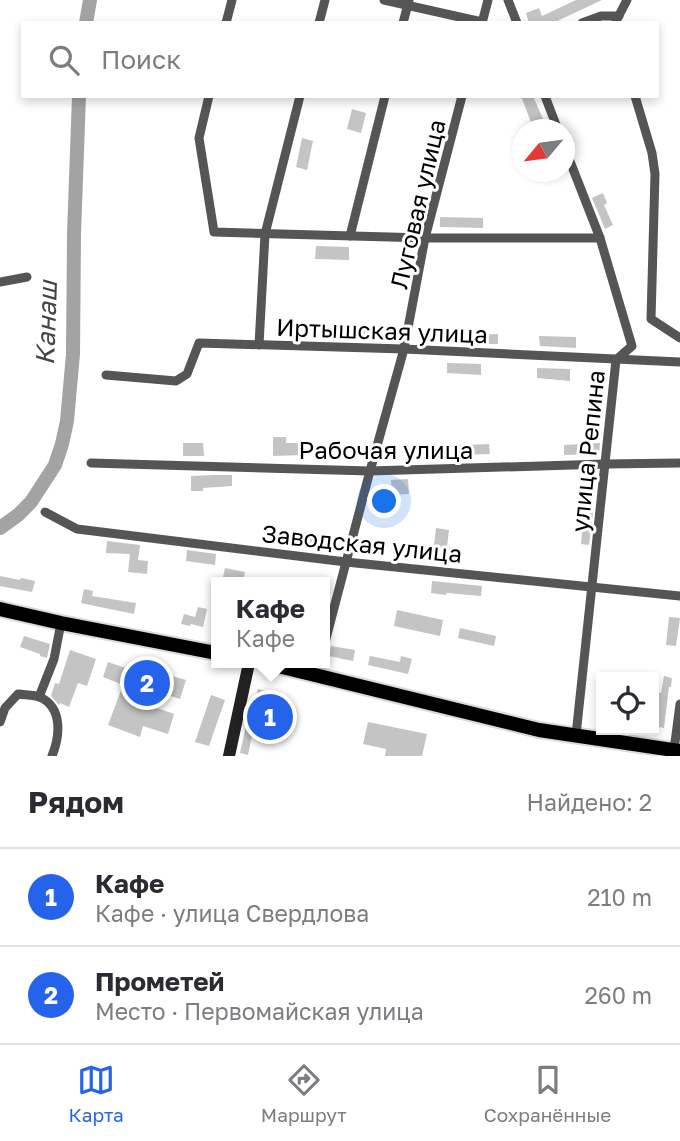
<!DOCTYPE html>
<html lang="ru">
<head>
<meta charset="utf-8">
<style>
  :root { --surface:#fff; --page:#f7f7f7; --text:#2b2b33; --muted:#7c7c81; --line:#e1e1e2; --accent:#2563eb }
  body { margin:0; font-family:"Golos Text",sans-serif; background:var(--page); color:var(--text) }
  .controls { position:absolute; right:21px; bottom:21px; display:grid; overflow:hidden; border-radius:0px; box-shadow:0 4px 10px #0003 }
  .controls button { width:63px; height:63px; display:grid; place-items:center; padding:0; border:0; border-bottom:2px solid var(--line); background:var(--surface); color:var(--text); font:35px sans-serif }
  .compass { position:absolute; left:512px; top:119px; width:63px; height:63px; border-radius:50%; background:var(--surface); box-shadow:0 4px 10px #0003; rotate:241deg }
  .you { position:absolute; left:385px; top:502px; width:24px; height:24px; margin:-18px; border:5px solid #fff; border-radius:50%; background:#1a73e8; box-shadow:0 0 0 10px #1a73e833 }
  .badge { display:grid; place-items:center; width:46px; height:46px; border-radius:50%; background:var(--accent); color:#fff; font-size:23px; font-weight:700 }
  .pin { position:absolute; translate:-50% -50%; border:4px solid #fff; box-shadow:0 2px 7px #0006 }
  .popup { position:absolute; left:211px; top:577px; width:119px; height:91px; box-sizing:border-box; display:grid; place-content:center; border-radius:0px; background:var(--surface); filter:drop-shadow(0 2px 5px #0005); font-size:23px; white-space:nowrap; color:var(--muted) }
  .popup b { font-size:26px; color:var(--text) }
  .popup::after { content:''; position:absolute; left:50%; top:100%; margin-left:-14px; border:14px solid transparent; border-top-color:var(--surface) }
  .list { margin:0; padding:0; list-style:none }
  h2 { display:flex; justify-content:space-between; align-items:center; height:91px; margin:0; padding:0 28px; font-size:30px }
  h2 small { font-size:23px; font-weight:400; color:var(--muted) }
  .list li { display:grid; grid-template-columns:46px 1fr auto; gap:21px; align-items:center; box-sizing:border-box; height:98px; padding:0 28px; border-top:2px solid var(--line) }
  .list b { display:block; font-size:26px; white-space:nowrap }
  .list p { margin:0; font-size:23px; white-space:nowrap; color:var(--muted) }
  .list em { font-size:23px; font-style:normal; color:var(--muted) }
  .icon { flex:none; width:38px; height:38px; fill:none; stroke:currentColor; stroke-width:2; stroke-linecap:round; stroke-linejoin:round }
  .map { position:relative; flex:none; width:680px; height:756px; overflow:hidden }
  .search { position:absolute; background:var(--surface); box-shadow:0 4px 10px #0003; left:21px; right:21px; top:21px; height:77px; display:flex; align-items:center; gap:18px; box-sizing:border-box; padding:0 24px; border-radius:0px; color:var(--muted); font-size:26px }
  .sheet { height:287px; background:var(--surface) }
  nav { display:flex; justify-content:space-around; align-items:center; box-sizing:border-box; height:98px; border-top:2px solid var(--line); background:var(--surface); font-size:19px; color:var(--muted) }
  nav a { display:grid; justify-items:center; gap:4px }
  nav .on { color:var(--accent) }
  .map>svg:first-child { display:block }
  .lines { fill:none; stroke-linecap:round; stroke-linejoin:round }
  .river { stroke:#a3a3a3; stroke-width:14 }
  .building { fill:#c4c4c4 }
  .primary-casing { stroke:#dbdbdb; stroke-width:18 }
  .minor { stroke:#555; stroke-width:9 }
  .secondary { stroke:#222; stroke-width:12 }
  .primary { stroke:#000; stroke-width:14 }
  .labels { text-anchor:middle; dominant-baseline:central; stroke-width:6; stroke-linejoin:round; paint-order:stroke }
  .street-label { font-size:24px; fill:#000; stroke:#fff }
  .water-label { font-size:26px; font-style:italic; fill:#444; stroke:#fff }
</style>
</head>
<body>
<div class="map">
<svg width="680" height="756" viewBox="0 0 680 756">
  <rect width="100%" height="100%" fill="#fff"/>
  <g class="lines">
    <g class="river">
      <path d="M 86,23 L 90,0"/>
      <path d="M 0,528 L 18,515 L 31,502 L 55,465 L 62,444 L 67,421 L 73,354 L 74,234 L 79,96"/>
    </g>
  </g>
  <g class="building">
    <path d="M 576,0 L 602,0 L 553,23 L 529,23 L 526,13 L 539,8 L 542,16 Z"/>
    <path d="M 521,96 L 533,96 L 546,126 L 534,130 Z"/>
    <path d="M 352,109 L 366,113 L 361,133 L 347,129 Z"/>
    <path d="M 302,138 L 313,141 L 307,170 L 296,167 Z"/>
    <path d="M 603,193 L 607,203 L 604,205 L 613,225 L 605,229 L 592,198 Z"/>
    <path d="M 440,217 L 483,218 L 483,228 L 440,227 Z"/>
    <path d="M 316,246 L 349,247 L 349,260 L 315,259 Z"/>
    <path d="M 328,328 L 367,330 L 366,340 L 328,338 Z"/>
    <path d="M 472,332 L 479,332 L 479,335 L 498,334 L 498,344 L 472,344 Z"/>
    <path d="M 539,336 L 576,337 L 576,348 L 540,346 Z"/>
    <path d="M 447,363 L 481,364 L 481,375 L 447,373 Z"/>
    <path d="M 537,368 L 570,369 L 570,381 L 537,378 Z"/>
    <path d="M 273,437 L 286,437 L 286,443 L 305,443 L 305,455 L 273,456 Z"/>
    <path d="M 183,443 L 203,443 L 204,456 L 183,456 Z"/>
    <path d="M 600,443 L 599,454 L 564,455 L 564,445 Z"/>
    <path d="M 467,444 L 467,445 L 489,444 L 490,454 L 419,456 L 419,446 Z"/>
    <path d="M 214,475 L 232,475 L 232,486 L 203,488 L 203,491 L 191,491 L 191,476 Z"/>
    <path d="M 408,479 L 409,494 L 392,495 L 391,480 Z"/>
    <path d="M 584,512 L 593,513 L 589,545 L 581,544 Z"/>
    <path d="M 436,528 L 449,530 L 447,547 L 454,548 L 454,559 L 406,556 L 407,546 L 430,547 L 430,544 L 434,545 Z"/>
    <path d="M 265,530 L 284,532 L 284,530 L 296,532 L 296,533 L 315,532 L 316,546 L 303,547 L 264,541 Z"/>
    <path d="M 107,541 L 140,545 L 138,560 L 148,561 L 147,574 L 128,572 L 130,554 L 106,553 Z"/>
    <path d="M 187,550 L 216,554 L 215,565 L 186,561 Z"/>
    <path d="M 225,568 L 245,572 L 243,582 L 222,582 Z"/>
    <path d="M 0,576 L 20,580 L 21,578 L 35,581 L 32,592 L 0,586 Z"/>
    <path d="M 432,581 L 482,586 L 481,596 L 447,593 L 446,595 L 431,593 Z"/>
    <path d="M 84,589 L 93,591 L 92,596 L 136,603 L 134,614 L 81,603 Z"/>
    <path d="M 198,607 L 207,609 L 203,627 L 191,624 L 190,626 L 181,624 L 184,614 L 195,617 Z"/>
    <path d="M 397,610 L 443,620 L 440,636 L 394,626 Z"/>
    <path d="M 669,617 L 680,618 L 676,646 L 666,645 Z"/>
    <path d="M 460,628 L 496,636 L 494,646 L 458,638 Z"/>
    <path d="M 24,636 L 50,644 L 47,658 L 40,656 L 40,654 L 20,647 Z"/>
    <path d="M 331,646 L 355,650 L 353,661 L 329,656 Z"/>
    <path d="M 70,650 L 96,659 L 87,686 L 78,683 L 69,707 L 60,703 L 59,705 L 51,696 L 55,683 L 59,684 Z"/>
    <path d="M 370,656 L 400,662 L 401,656 L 412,659 L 408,674 L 368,665 Z"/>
    <path d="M 108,662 L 170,683 L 172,676 L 186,680 L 180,699 L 159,692 L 158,694 L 155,694 L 151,706 L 174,714 L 168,734 L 143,726 L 140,737 L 108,725 L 123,685 L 103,677 Z"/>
    <path d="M 664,676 L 672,678 L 671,687 L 669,687 L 664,728 L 654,726 L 656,704 L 654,704 L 654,692 L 661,693 Z"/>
    <path d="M 258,689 L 275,694 L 271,709 L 266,708 L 261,732 L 253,731 L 248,755 L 240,753 L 250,708 L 253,709 Z"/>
    <path d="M 211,695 L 225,700 L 209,746 L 195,742 Z"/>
    <path d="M 368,722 L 427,734 L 422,756 L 385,756 L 386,749 L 363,744 Z"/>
  </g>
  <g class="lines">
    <defs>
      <g id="primary">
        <path d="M 0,609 L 61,623 L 216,653"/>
        <path d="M 266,663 L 539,730 L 680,751"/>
      </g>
    </defs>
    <use href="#primary" class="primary-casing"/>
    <g class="minor">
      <path d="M 384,0 L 482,22"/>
      <path d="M 508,0 L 517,23"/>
      <path d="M 226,23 L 232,0"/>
      <path d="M 319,23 L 325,0"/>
      <path d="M 403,23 L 409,0"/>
      <path d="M 482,23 L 488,0"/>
      <path d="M 582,23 L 601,16 L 619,16"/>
      <path d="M 615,23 L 627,0"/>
      <path d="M 209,96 L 199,138 L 214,232 L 425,238 L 600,238"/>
      <path d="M 545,96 L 558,130"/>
      <path d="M 635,96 L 652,153 L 655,174 L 651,319 L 680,338"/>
      <path d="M 564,146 L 600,238 L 632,346 L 616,360 L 576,735"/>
      <path d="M 350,236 L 385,96"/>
      <path d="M 0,282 L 27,277"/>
      <path d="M 259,345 L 265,234 L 300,96"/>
      <path d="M 106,375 L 176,381 L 187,374 L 199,343 L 404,349 L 680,362"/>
      <path d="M 91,463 L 370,471 L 605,464 L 680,463"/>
      <path d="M 45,512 L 77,529 L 346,562 L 680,596"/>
      <path d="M 324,646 L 370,471 L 404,349 L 425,238 L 462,96"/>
      <path d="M 39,697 L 54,659 L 61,623"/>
      <path d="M 0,722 L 5,708 L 18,694 C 24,695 34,695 40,697 C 63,708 60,736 52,756"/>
      <path d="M 674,750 L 680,704"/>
    </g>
    <path class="secondary" d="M 229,756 L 249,663"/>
    <use href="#primary" class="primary"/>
  </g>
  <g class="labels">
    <g class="street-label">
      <text transform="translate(417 204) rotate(-77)">Луговая улица</text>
      <text transform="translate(382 330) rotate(2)">Иртышская улица</text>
      <text x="386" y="449">Рабочая улица</text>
      <text transform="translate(587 451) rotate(-84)">улица Репина</text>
      <text transform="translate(362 543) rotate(6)">Заводская улица</text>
    </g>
    <g class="water-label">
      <text transform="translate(46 323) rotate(-88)">Канаш</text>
    </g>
  </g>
</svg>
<div class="controls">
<button><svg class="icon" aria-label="locate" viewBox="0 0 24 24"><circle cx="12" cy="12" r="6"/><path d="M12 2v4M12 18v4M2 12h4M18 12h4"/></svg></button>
</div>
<svg class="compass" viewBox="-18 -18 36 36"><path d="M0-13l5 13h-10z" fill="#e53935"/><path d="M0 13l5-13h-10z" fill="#7c7c81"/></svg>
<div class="you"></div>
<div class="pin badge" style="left:270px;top:717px">1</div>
<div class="popup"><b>Кафе</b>Кафе</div>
<div class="pin badge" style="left:147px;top:683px">2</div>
<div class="search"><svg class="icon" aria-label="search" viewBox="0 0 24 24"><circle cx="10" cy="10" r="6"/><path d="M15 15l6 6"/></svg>Поиск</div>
</div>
<section class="sheet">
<h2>Рядом<small>Найдено: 2</small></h2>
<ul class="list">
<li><span class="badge">1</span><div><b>Кафе</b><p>Кафе · улица Свердлова</p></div><em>210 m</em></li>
<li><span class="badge">2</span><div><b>Прометей</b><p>Место · Первомайская улица</p></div><em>260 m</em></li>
</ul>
</section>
<nav>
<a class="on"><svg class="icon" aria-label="map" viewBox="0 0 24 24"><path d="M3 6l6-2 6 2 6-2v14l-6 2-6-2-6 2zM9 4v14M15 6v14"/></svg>Карта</a>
<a><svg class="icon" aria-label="directions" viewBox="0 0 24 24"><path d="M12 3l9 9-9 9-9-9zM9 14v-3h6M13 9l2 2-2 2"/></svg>Маршрут</a>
<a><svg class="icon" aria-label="saved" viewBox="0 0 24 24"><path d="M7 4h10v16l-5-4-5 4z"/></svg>Сохранённые</a>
</nav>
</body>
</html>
